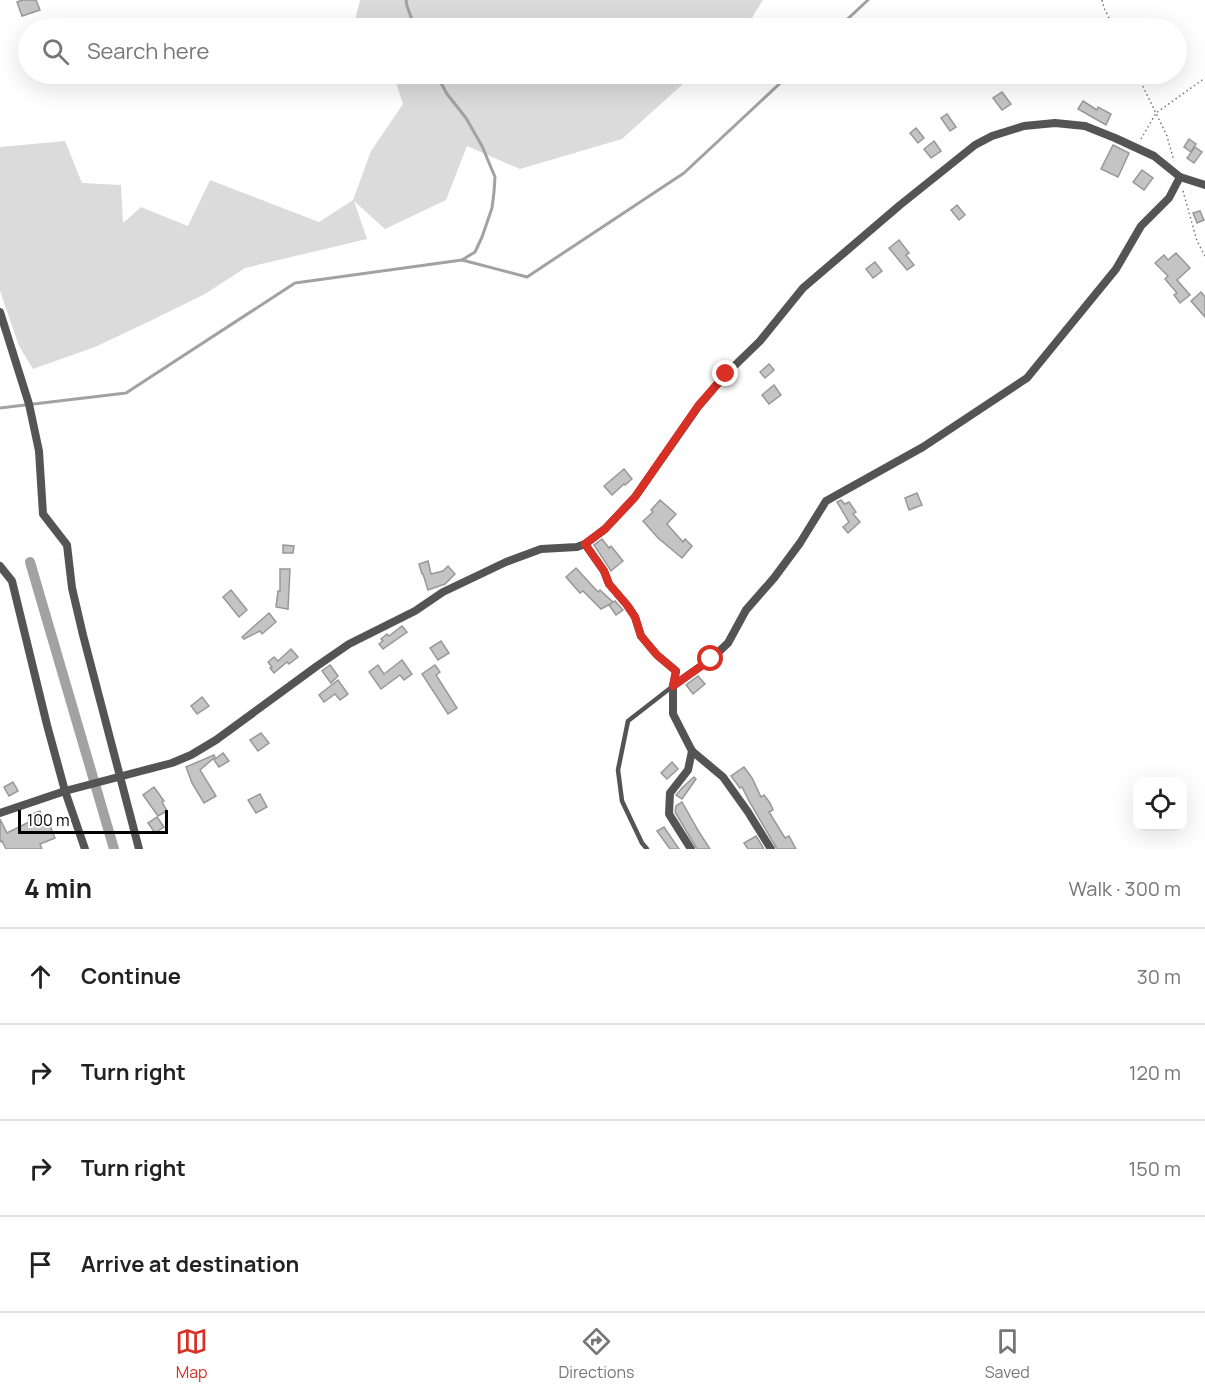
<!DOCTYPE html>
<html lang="en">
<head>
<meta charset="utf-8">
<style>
  :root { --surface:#fff; --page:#f2f2f2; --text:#222; --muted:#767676; --line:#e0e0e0; --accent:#d93025 }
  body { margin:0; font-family:Manrope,sans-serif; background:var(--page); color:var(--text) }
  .controls { position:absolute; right:18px; bottom:18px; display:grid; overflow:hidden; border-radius:12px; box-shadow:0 6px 24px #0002 }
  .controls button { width:54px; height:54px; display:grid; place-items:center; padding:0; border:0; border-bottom:2px solid var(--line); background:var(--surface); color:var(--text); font:30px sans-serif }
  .scale { position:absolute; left:18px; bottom:15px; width:150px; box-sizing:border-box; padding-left:6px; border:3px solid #000; border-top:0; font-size:16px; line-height:21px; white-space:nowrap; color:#000; -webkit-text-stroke:4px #fff; paint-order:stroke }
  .stop { position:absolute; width:18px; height:18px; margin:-14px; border:4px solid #d93025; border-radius:50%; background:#fff }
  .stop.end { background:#d93025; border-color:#fff; box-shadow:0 2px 6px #0008 }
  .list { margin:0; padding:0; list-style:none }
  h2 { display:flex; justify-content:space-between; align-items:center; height:78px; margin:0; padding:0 24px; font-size:26px }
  h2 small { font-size:20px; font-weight:400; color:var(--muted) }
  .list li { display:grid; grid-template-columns:39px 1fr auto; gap:18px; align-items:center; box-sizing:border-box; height:96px; padding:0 24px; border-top:2px solid var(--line) }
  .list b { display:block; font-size:22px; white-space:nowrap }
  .list em { font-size:20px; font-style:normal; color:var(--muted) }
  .icon { flex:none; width:33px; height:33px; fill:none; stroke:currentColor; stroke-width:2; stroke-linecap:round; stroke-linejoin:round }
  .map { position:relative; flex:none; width:1205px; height:849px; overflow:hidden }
  .search { position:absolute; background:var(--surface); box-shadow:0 6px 24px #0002; left:18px; right:18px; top:18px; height:66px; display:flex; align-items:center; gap:15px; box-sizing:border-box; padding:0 21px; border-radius:33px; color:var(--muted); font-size:22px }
  .sheet { height:462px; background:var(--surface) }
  nav { display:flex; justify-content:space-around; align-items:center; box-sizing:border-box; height:84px; border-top:2px solid var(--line); background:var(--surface); font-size:16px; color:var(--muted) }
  nav a { display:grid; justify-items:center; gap:3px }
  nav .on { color:var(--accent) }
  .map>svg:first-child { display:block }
  .green { fill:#dbdbdb }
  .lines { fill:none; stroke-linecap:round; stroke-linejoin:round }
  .stream { stroke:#a2a2a2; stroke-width:3 }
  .canal { stroke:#a2a2a2; stroke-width:10 }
  .building { fill:#c4c4c4; stroke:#989898; stroke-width:1.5 }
  .path { stroke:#767676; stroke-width:1.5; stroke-dasharray:1.5 3; stroke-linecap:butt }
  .service { stroke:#545454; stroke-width:4.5 }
  .minor { stroke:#545454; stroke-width:8 }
  .route { stroke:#d93025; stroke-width:8 }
</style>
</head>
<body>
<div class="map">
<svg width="1205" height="849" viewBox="0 0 1205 849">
  <rect width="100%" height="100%" fill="#fff"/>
  <g class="green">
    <path d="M 360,0 L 763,0 L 748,24 L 743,28 L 353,28 Z"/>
    <path d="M 393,74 L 694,74 L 622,139 L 520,169 L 467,146 L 446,200 L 385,229 L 354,201 L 367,239 L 245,268 L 205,294 L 148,322 L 95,347 L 33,369 L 19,346 L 0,291 L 0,147 L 65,141 L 82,183 L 121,185 L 123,223 L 141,207 L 188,226 L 210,180 L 319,222 L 353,200 L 371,151 L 403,104 Z"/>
  </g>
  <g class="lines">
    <g class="stream">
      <path d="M 406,0 L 407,6 L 415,28"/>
      <path d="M 838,28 L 868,0"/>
      <path d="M 436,74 L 447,94 L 466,118 L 482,146 L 495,177 L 494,192 L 492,208 L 482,237 L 475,252 L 462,260"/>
      <path d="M 0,408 L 126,393 L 295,283 L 462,260 L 527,277 L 684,173 L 790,74"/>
    </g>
    <path class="canal" d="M 30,562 L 114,849"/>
  </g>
  <g class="building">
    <path d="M 22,0 L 36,0 L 40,10 L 22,16 L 17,2 Z"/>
    <path d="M 1002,92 L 1011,104 L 1002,110 L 993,98 Z"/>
    <path d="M 1083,101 L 1097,110 L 1098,107 L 1111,114 L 1106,125 L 1078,109 Z"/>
    <path d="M 947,114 L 956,127 L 950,131 L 941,118 Z"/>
    <path d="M 916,128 L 924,138 L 918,143 L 910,133 Z"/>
    <path d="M 1189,139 L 1196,144 L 1191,152 L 1184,147 Z"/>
    <path d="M 934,141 L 941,151 L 931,158 L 924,149 Z"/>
    <path d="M 1113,145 L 1129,153 L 1118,177 L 1101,169 Z"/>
    <path d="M 1195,147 L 1202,152 L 1194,163 L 1187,158 Z"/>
    <path d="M 1142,170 L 1153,178 L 1144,190 L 1133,182 Z"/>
    <path d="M 957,205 L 965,215 L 959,220 L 951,210 Z"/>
    <path d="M 1200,211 L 1204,220 L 1197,223 L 1193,213 Z"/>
    <path d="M 899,240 L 909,253 L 906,255 L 914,265 L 907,270 L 889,248 Z"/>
    <path d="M 1176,253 L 1190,268 L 1177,280 L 1190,295 L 1180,303 L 1174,295 L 1177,293 L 1165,279 L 1168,276 L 1155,263 L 1164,255 L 1168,260 Z"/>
    <path d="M 875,262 L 882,271 L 873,278 L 866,269 Z"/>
    <path d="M 1201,292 L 1205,297 L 1205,317 L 1191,301 Z"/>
    <path d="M 769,364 L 774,370 L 765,378 L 760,372 Z"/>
    <path d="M 774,385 L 781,395 L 769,404 L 762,395 Z"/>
    <path d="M 624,469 L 632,479 L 625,485 L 624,484 L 612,495 L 604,486 Z"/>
    <path d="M 917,493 L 922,505 L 909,510 L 905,498 Z"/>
    <path d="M 660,500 L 676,514 L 667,524 L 683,542 L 685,539 L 692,546 L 682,558 L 658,538 L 643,521 L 653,512 L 651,510 Z"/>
    <path d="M 841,500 L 845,504 L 849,502 L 856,512 L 853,514 L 860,522 L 848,533 L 843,527 L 849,522 L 837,502 Z"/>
    <path d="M 602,539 L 609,548 L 611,546 L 623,561 L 611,571 L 594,545 Z"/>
    <path d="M 283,545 L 294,546 L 293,553 L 283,553 Z"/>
    <path d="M 428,561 L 431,574 L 443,571 L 448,566 L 455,574 L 445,584 L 428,590 L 423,574 L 422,574 L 419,564 Z"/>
    <path d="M 576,568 L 598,592 L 600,590 L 613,602 L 615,601 L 623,610 L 616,615 L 609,605 L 612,603 L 601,609 L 583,591 L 580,593 L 566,577 Z"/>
    <path d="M 280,569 L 290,569 L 288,609 L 276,607 L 278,591 L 280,591 Z"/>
    <path d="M 231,590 L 247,610 L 239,617 L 223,597 Z"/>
    <path d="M 269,613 L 276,622 L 262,634 L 260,631 L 244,639 L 242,637 Z"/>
    <path d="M 402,626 L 407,632 L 383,649 L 379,644 L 383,641 L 381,639 L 387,634 L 389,636 Z"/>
    <path d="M 441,641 L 449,653 L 438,660 L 430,648 Z"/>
    <path d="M 291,649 L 298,657 L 289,664 L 287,662 L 274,673 L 270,668 L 272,667 L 268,662 L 274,657 L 278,661 Z"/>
    <path d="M 402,660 L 412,674 L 404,680 L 400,675 L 381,689 L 369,672 L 378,665 L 384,674 Z"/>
    <path d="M 330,665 L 338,676 L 331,683 L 322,671 Z"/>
    <path d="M 435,665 L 440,672 L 436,675 L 457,708 L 448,714 L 422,674 Z"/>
    <path d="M 698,676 L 705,684 L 693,694 L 686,685 Z"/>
    <path d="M 338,680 L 348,694 L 340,700 L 335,694 L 324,702 L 319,695 Z"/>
    <path d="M 202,697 L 209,706 L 197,714 L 191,706 Z"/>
    <path d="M 261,733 L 269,743 L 258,751 L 250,740 Z"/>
    <path d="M 223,753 L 229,761 L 219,767 L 214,760 Z"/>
    <path d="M 214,755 L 215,757 L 200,770 L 216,796 L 204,803 L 192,783 L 186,767 Z"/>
    <path d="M 672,762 L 678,769 L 667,779 L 661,773 Z"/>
    <path d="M 744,767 L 752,778 L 761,797 L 764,795 L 770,803 L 773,810 L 769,812 L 785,838 L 789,836 L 796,849 L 777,849 L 749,801 L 742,787 L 740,788 L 731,776 Z"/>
    <path d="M 694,777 L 696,779 L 682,799 L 676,795 L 683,787 Z"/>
    <path d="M 13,782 L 18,791 L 9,796 L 4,787 Z"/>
    <path d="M 154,787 L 164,801 L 162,802 L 167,811 L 158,816 L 143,795 Z"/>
    <path d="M 260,794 L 267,807 L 256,813 L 248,800 Z"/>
    <path d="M 682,802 L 699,832 L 710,849 L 697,849 L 675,812 L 676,806 Z"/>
    <path d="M 40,811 L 45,825 L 49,823 L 55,838 L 40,844 L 42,849 L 6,849 L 2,841 L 0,842 L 0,819 L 7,833 L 29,822 L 27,816 Z"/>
    <path d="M 157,817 L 164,827 L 155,833 L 148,823 Z"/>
    <path d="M 664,827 L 679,849 L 670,849 L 657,831 Z"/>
    <path d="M 756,836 L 764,849 L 748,849 L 744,843 Z"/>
  </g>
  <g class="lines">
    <g class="path">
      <path d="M 1102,0 L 1104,8 L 1114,28"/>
      <path d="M 1137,74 L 1167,136 L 1174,161"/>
      <path d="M 1141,139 L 1156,113 L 1205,78"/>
      <path d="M 1183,191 L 1197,241 L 1205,256"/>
    </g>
    <path class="service" d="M 647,849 L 642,843 L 622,801 L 618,770 L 628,721 L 673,686"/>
    <g class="minor">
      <path d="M 0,312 L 29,404 L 39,451 L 43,514 L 67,545 L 72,588 L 83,635 L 139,849"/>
      <path d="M 585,544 L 604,571 L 609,584 L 627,605 L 635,617 L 641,636 L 657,655 L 676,671 L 673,686 L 673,714 L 692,751 L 723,777 L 748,812 L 771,849"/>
      <path d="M 0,566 L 12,581 L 47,725 L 65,791 L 85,849"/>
      <path d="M 673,686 L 711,659 L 728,643 L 746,610 L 774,578 L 800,543 L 826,501 L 923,447 L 1027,378 L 1116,269 L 1141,226 L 1169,198 L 1180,177"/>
      <path d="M 0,813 L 65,791 L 172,763 L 191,755 L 216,740 L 317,666 L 349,644 L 415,611 L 443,592 L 506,562 L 541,549 L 577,547 L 585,544 L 605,529 L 635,497 L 698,407 L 726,374 L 760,341 L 803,288 L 900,205 L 975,145 L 992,136 L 1024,126 L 1055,123 L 1085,126 L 1115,138 L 1154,156 L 1180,177 L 1205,185"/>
      <path d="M 691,849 L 669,814 L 670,793 L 688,770 L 692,751"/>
    </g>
  </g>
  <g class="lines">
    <path class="route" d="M 711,659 L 673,686 L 676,671 L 657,655 L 641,636 L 635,617 L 627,605 L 609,584 L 604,571 L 585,544 L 605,529 L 635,497 L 698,406 L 726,374"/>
  </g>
</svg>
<div class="controls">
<button><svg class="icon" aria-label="locate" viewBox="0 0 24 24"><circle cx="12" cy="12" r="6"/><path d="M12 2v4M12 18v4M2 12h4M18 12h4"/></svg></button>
</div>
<div class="scale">100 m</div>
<div class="stop" style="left:711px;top:659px"></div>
<div class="stop end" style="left:726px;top:374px"></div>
<div class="search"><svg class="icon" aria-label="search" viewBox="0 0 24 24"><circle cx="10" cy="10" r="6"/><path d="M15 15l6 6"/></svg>Search here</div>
</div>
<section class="sheet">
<h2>4 min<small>Walk · 300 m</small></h2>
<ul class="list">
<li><svg class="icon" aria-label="ahead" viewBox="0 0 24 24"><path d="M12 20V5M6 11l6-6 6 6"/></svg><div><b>Continue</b></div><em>30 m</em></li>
<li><svg class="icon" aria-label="right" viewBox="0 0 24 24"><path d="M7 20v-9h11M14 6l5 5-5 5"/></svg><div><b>Turn right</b></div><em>120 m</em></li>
<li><svg class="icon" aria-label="right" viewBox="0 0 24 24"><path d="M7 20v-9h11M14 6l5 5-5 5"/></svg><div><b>Turn right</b></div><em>150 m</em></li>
<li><svg class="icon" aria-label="arrive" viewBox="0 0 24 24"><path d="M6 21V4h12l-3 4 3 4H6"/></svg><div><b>Arrive at destination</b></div></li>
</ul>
</section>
<nav>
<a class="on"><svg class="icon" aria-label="map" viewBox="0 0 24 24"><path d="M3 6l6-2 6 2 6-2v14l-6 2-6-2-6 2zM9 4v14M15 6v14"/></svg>Map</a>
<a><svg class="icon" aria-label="directions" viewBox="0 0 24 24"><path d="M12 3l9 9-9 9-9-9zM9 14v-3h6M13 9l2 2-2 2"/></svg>Directions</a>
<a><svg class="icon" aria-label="saved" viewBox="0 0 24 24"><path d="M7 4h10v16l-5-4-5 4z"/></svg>Saved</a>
</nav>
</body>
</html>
